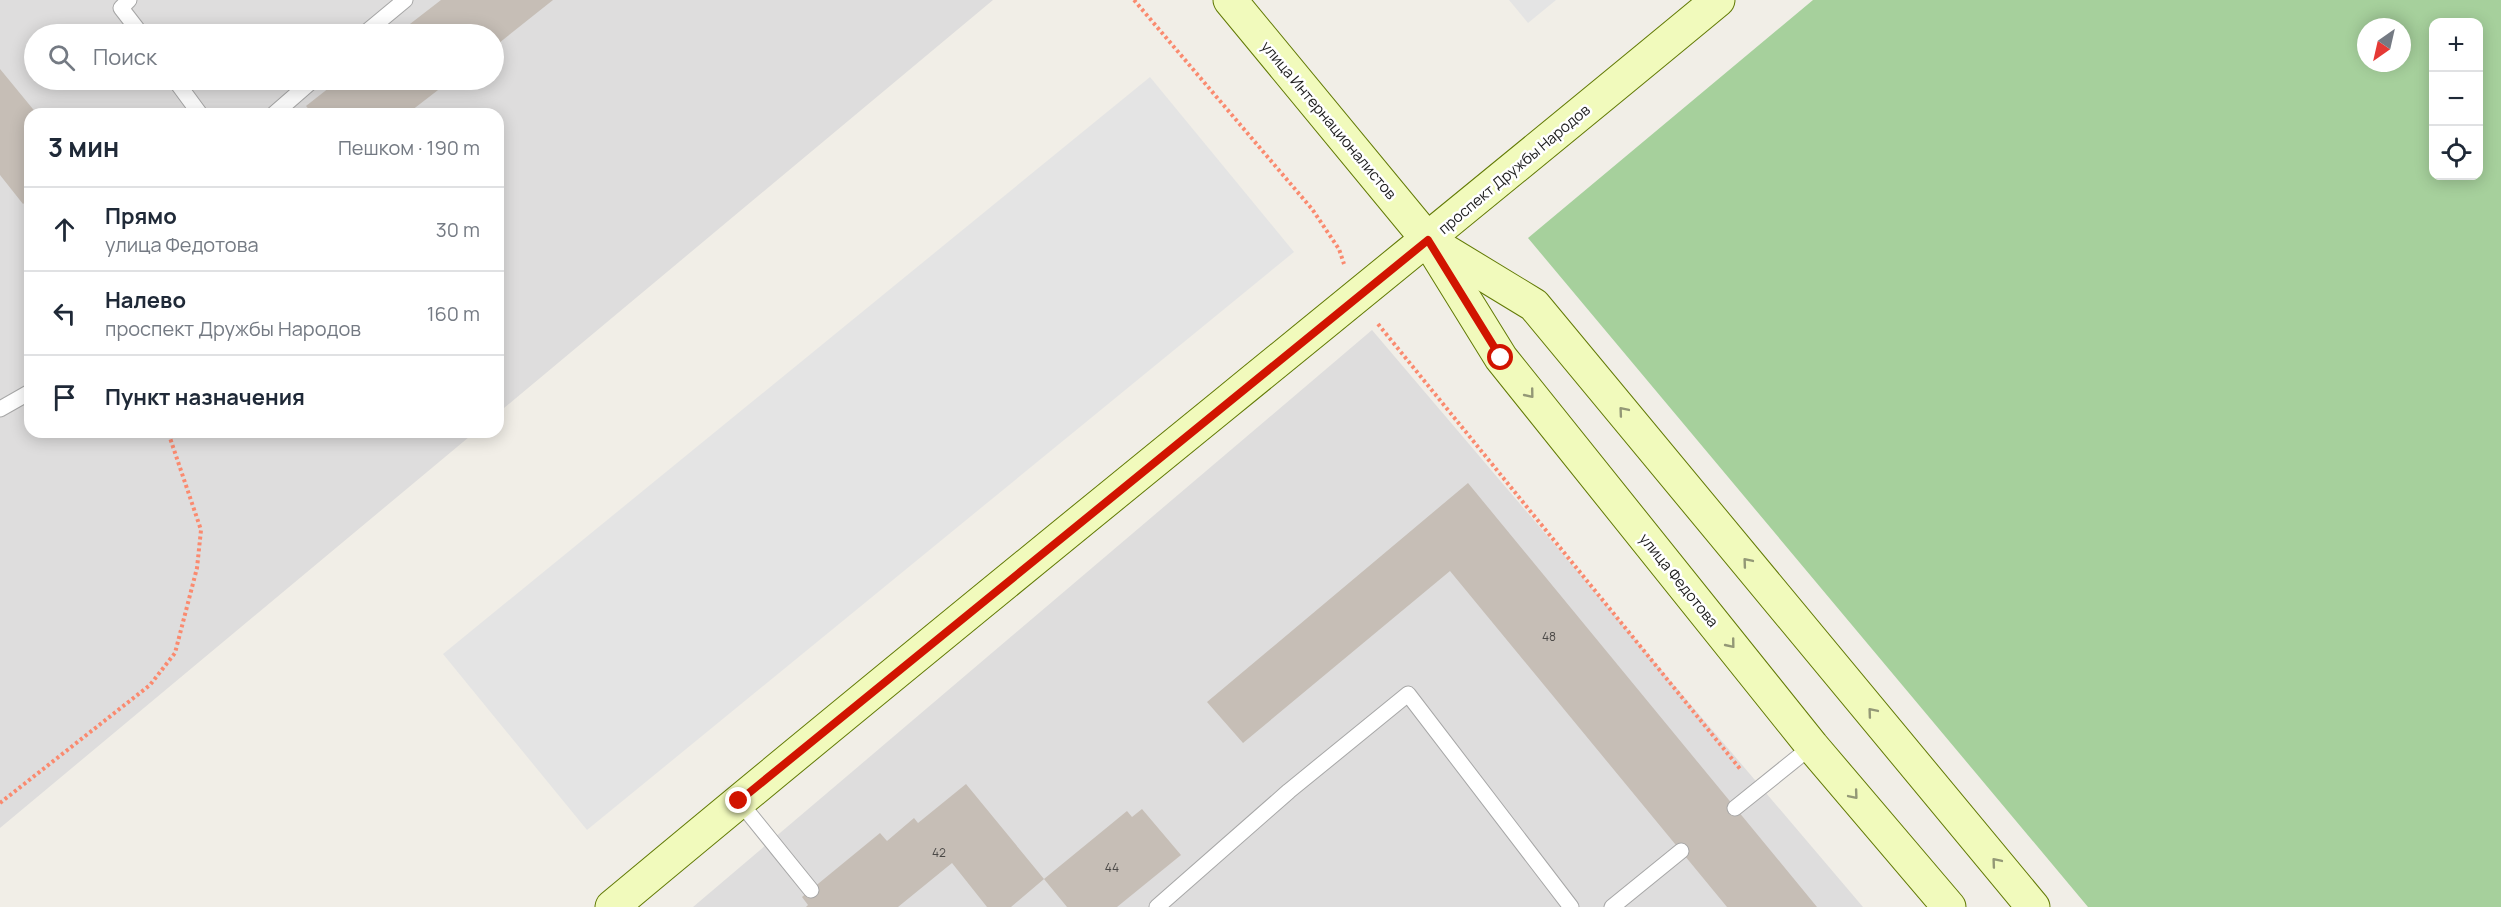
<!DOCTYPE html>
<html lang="ru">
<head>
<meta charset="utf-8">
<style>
  :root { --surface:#fff; --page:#f6f6f7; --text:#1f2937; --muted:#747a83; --line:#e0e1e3 }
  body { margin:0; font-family:Manrope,sans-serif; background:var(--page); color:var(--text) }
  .controls { position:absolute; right:18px; top:18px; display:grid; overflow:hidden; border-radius:12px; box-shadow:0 3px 15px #0003 }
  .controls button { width:54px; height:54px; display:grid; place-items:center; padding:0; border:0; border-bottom:2px solid var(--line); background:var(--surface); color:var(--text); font:30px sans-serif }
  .compass { position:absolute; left:2357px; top:18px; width:54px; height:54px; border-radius:50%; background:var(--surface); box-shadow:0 3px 15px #0003; rotate:214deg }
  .stop { position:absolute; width:18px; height:18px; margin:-14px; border:4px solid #d11400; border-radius:50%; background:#fff }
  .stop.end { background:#d11400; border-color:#fff; box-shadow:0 2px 6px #0008 }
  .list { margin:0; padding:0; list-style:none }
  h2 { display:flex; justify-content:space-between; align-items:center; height:78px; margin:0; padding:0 24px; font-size:26px }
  h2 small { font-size:20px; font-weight:400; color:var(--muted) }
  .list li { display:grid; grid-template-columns:39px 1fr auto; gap:18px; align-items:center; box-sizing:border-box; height:84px; padding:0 24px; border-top:2px solid var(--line) }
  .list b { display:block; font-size:22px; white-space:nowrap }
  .list p { margin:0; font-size:20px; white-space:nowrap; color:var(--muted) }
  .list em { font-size:20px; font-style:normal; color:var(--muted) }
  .icon { flex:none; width:33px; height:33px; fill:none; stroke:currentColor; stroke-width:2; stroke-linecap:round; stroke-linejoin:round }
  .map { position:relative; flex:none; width:2501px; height:907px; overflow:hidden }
  .search { position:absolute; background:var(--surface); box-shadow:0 3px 15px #0003; left:24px; top:24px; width:480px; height:66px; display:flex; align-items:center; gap:15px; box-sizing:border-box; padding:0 21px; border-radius:33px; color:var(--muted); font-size:22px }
  .panel { position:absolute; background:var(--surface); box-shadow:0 3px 15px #0003; left:24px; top:108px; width:480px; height:330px; border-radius:18px }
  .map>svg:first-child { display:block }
  .residential { fill:#dedddd; fill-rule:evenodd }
  .forest { fill:#a6d09c; fill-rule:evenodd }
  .parking { fill:#e4e4e4 }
  .building { fill:#c6beb6 }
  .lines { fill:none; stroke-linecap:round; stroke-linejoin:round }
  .lane-casing { stroke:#a7a7a7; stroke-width:17 }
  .secondary-casing { stroke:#627a05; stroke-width:35 }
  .path { stroke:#fa8a6f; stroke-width:4; stroke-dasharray:3 3; stroke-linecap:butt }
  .lane { stroke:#fff; stroke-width:15 }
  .secondary { stroke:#f1fabc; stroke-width:33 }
  .oneway { stroke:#939876 }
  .route { stroke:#d11400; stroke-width:8 }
  .labels { text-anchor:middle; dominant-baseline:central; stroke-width:5; stroke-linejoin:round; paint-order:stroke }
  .number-label { font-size:12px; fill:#4a4846 }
  .street-label { font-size:15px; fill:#202020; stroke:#fff }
</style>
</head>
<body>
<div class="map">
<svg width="2501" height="907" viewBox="0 0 2501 907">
  <rect width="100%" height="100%" fill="#f1eee7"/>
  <g class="residential">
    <path d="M 0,0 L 993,0 L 498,413 L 498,114 L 30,114 L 30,432 L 475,432 L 0,828 ZM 34,34 L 494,34 L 494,80 L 34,80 Z"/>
    <path d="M 1372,330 L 1863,907 L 693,907 Z"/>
  </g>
  <path class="forest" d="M 1813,0 L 2501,0 L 2501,907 L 2088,907 L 1528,238 ZM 2434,22 L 2478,22 L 2478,176 L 2434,176 ZM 2366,27 L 2402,27 L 2402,63 L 2366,63 Z"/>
  <g class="parking">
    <path d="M 1509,0 L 1556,0 L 1528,23 Z"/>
    <path d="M 1150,77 L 1294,252 L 587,830 L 443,654 Z"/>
  </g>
  <g class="building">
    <path d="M 441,0 L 553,0 L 494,47 L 494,34 L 397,34 Z"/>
    <path d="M 0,69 L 37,114 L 30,114 L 30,198 L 23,204 L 0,175 Z"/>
    <path d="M 339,80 L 451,80 L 407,114 L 313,114 L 306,106 Z"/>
    <path d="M 1468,483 L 1817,907 L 1727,907 L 1450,571 L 1243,743 L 1207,702 Z"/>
    <path d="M 966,784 L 1044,879 L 1127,811 L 1132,817 L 1142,809 L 1181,855 L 1117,907 L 1067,907 L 1044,879 L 1011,907 L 987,907 L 952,863 L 898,907 L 806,907 L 808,905 L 802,897 L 880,833 L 887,841 L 914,818 L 918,823 Z"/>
  </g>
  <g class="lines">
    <defs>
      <g id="lane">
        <path d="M 129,0 L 121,8 L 141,34"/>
        <path d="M 364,34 L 405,0"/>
        <path d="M 175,80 L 200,114"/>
        <path d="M 274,114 L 313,80"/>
        <path d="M 0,409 L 30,392"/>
        <path d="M 739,801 L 811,890"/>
        <path d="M 1735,808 L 1812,746"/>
        <path d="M 1157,907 L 1289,791 L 1408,694 L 1571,907"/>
        <path d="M 1612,907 L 1681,851"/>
      </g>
      <g id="secondary">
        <path d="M 1230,0 L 1428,240 L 1501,358 L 1812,746 L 1949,907"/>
        <path d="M 1432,243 L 1534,305 L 2033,907"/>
        <path d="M 612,907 C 978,601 1351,304 1718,0"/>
      </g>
    </defs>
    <use href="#lane" class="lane-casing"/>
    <use href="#secondary" class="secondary-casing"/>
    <g class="path">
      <path d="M 1134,0 L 1312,209 L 1339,249 L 1344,264"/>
      <path d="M 1378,324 L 1741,770"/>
      <path d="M 0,803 L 150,685 L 175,653 L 197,568 L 201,530 L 168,432"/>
    </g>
    <use href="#lane" class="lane"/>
    <use href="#secondary" class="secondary"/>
  </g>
  <defs><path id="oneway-chevron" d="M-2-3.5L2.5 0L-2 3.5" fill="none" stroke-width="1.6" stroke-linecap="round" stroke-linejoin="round" transform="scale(1.5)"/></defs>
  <g class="oneway">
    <use href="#oneway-chevron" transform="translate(1530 394) rotate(51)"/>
    <use href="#oneway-chevron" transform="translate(1623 411) rotate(-130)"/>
    <use href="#oneway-chevron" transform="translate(1747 562) rotate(-130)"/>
    <use href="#oneway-chevron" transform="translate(1731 644) rotate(51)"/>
    <use href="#oneway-chevron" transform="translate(1872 712) rotate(-130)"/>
    <use href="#oneway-chevron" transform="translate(1854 795) rotate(50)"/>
    <use href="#oneway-chevron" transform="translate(1996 862) rotate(-130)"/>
  </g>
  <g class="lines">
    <path class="route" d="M 739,801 L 1428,240 L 1501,358"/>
  </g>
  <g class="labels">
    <g class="number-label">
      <text x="1549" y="636">48</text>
      <text x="939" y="852">42</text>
      <text x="1112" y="867">44</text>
    </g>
    <g class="street-label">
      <text transform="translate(1329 120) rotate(50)">улица Интернационалистов</text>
      <text transform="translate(1514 169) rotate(-40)">проспект Дружбы Народов</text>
      <text transform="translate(1679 580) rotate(51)">улица Федотова</text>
    </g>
  </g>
</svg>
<div class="controls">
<button>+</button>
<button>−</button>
<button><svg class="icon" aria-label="locate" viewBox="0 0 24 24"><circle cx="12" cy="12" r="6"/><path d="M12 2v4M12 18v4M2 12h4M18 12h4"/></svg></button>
</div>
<svg class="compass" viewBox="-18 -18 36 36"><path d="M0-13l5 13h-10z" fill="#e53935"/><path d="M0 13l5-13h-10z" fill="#747a83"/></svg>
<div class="stop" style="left:1501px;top:358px"></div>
<div class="stop end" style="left:739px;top:801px"></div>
<div class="search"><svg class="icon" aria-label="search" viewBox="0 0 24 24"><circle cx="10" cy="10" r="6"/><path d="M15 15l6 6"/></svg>Поиск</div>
<section class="panel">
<h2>3 мин<small>Пешком · 190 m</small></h2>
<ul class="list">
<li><svg class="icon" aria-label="ahead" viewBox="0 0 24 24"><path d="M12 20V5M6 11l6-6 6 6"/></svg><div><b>Прямо</b><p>улица Федотова</p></div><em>30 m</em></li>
<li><svg class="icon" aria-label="left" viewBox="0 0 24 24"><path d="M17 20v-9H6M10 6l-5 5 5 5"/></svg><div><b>Налево</b><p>проспект Дружбы Народов</p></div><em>160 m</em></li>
<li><svg class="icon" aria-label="arrive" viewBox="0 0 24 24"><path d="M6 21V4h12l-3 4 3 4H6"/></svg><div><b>Пункт назначения</b></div></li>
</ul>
</section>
</div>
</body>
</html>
